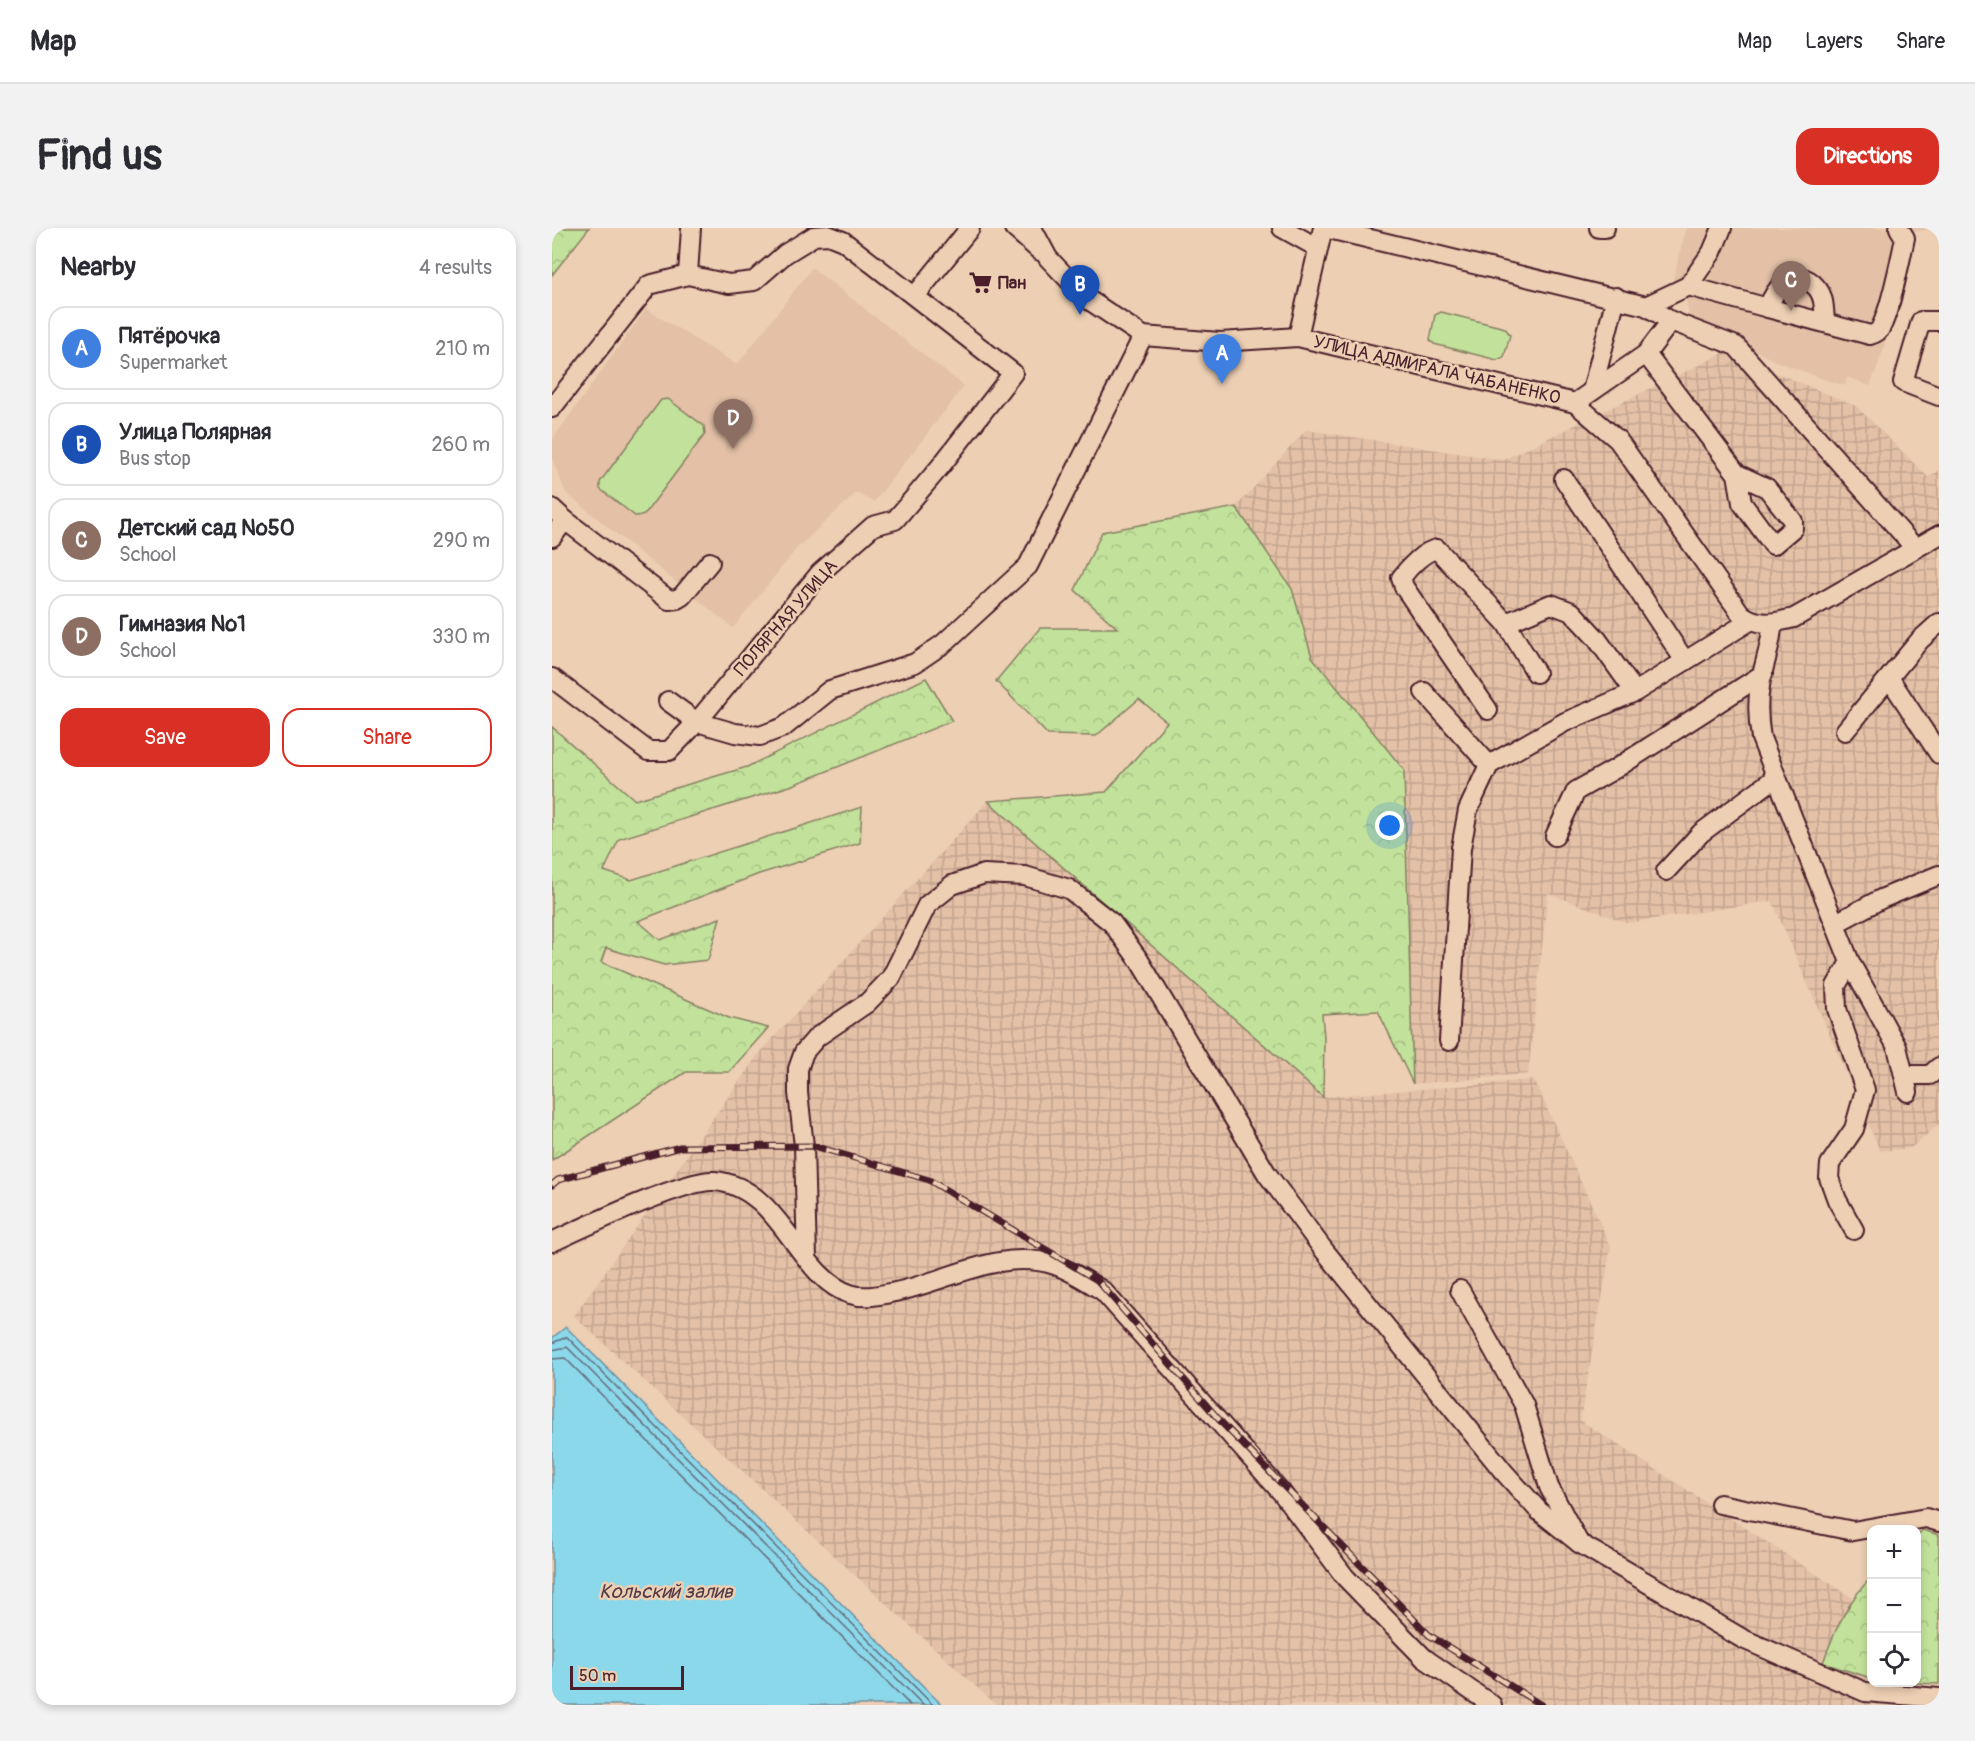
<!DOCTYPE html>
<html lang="en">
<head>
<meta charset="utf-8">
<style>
  :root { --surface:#fff; --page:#f2f2f3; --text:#2b2b33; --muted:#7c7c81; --line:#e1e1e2; --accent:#d93025 }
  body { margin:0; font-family:Pangolin,sans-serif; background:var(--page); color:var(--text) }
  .controls { position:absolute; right:18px; bottom:18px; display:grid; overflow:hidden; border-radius:12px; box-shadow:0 3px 9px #0003 }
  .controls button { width:54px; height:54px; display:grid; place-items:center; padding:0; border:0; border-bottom:2px solid var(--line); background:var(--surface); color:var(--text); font:30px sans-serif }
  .scale { position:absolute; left:18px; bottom:15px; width:114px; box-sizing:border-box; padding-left:6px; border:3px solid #4a1f2b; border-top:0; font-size:16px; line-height:21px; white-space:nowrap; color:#4a1f2b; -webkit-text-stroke:4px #edcfb3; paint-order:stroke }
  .you { position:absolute; left:838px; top:598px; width:21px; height:21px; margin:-15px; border:4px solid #fff; border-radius:50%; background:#1a73e8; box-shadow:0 0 0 9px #1a73e833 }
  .badge { display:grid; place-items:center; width:39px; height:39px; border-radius:50%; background:var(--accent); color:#fff; font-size:20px; font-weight:700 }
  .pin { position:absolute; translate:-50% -50px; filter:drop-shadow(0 2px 3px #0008) }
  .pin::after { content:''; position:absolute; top:32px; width:21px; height:18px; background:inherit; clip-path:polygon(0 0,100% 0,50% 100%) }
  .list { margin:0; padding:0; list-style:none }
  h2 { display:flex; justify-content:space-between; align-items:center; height:78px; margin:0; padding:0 24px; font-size:26px }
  h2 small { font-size:20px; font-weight:400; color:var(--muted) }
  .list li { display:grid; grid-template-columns:39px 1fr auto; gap:18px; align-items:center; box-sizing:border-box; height:84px; margin:0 12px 12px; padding:0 12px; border:2px solid var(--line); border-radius:18px }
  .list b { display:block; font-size:22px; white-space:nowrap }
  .list p { margin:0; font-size:20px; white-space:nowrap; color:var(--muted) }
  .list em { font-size:20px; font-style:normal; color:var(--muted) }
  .actions { display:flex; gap:12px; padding:18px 24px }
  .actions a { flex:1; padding:14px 0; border:2px solid var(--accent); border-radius:18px; text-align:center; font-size:21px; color:var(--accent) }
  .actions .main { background:var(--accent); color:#fff }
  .icon { flex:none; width:33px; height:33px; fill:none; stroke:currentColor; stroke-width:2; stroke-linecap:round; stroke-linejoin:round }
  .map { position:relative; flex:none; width:1387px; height:1477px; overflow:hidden; border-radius:18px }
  header { display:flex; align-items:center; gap:36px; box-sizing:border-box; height:84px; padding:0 30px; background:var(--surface); border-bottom:2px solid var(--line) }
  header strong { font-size:28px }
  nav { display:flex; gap:33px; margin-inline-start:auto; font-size:21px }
  .intro { display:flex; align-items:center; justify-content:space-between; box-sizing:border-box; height:144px; padding:0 36px }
  h1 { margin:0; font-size:42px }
  .button { padding:15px 27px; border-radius:18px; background:var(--accent); color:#fff; font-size:21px; font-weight:700 }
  main { display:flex; gap:36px; padding:0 36px }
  aside { flex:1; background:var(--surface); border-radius:18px; box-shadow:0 3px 9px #0003 }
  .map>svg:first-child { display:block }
  .built { fill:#e3c0a6 }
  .industrial { fill:url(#industrial-grid) }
  .forest { fill:url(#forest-crowns); stroke:#868063; stroke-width:1.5 }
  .pitch { fill:#c2e29b; stroke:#868063; stroke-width:1.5 }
  .water { fill:#8bd8eb; stroke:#718e9e; stroke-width:1.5 }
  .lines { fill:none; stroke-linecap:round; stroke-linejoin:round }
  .shore { stroke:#646978; stroke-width:1.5 }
  .minor-casing { stroke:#4a1f2b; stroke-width:22 }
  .minor { stroke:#edcfb3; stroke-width:18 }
  .rail-casing { stroke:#4a1f2b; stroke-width:7 }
  .rail { stroke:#edcfb3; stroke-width:4.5; stroke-dasharray:14; stroke-linecap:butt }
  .labels { text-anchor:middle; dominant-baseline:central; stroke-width:5; stroke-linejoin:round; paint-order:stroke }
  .poi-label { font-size:18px; font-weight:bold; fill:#4a1f2b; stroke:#edcfb3; text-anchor:start }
  .street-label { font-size:18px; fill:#4a1f2b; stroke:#edcfb3 }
  .water-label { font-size:20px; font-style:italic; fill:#543b48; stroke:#edcfb3 }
</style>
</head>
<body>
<header>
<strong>Map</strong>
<nav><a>Map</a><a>Layers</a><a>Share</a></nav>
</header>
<div class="intro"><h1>Find us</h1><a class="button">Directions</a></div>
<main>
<aside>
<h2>Nearby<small>4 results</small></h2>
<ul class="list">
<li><span class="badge" style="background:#3f7fe0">A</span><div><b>Пятёрочка</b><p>Supermarket</p></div><em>210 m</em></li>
<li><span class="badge" style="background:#1a4fb4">B</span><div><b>Улица Полярная</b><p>Bus stop</p></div><em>260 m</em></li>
<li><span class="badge" style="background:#8d6e63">C</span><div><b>Детский сад №50</b><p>School</p></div><em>290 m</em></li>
<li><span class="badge" style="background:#8d6e63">D</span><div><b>Гимназия №1</b><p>School</p></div><em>330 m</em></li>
</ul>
<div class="actions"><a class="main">Save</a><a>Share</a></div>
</aside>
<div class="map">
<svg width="1387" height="1477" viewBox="0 0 1387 1477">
  <defs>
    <pattern id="industrial-grid" width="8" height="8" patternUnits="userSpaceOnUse" patternTransform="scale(1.5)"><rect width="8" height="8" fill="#e3c0a6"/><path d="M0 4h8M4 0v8" fill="none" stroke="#c4a58f"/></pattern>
    <pattern id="forest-crowns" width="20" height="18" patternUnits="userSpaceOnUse" patternTransform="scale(1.5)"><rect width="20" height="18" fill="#c2e29b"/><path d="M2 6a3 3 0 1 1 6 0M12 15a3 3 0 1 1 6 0" fill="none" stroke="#a8c186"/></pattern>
  </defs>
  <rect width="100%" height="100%" fill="#edcfb3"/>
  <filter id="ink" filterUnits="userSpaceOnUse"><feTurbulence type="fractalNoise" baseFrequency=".0167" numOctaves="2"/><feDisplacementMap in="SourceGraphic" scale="12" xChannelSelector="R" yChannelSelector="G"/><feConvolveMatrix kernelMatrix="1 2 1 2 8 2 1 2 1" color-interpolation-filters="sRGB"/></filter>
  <g filter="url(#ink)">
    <g class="built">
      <path d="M 1134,0 L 1384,0 L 1360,4 L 1331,123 L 1318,158 L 1295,149 L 1293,157 L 1277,153 L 1221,132 L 1161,99 L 1138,94 L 1134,71 L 1120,57 Z"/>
      <path d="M 260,40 L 412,158 L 322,274 L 304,265 L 245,320 L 181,400 L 14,265 L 0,231 L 0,212 L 94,81 L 185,137 Z"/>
    </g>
    <g class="industrial">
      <path d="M 1174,124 L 1304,178 L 1376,249 L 1387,243 L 1387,896 L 1359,920 L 1328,923 L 1220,673 L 1075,695 L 996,665 L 976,846 L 861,856 L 852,542 L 760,429 L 740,361 L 684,279 L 754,202 L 951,232 Z"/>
      <path d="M 436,573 L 771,869 L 982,852 L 1059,1019 L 1028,1192 L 1319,1382 L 1320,1454 L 1364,1454 L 1374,1417 L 1362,1477 L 444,1477 L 22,1088 L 205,828 Z"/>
    </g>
    <g class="forest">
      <path d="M 0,0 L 37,0 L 0,47 Z"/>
      <path d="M 684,279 L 740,361 L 760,429 L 852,542 L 861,856 L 826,783 L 770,786 L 772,809 L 771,869 L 436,573 L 554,564 L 615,494 L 587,471 L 544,508 L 496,507 L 444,453 L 488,400 L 565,400 L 523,362 L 550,304 Z"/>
      <path d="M 374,450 L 400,493 L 238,558 L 67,611 L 52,643 L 79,652 L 310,579 L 308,615 L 207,646 L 86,693 L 108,712 L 168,690 L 156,732 L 112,737 L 54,720 L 49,734 L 177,790 L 216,800 L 177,844 L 134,844 L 0,932 L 0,499 L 83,572 L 195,539 Z"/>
      <path d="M 1371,1302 L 1387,1307 L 1387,1456 L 1364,1455 L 1364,1308 Z"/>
      <path d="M 1319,1350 L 1319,1450 L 1271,1435 C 1281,1406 1297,1371 1319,1350 Z"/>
    </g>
    <g class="pitch">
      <path d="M 889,84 L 953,100 L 958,107 L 952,129 L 945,132 L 882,116 L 878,112 L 883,87 Z"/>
      <path d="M 116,171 L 152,198 L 153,206 L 92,287 L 83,288 L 48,261 L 48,254 L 109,172 Z"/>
    </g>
    <path class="water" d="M 14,1099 L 390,1477 L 0,1477 L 0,1110 Z"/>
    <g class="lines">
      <g class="shore">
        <path d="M 0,1115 L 15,1109 L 381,1477"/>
        <path d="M 0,1122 L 15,1119 L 371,1477"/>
        <path d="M 0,1131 L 13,1130 L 358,1477"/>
      </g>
      <defs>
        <g id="minor">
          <path d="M 462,0 L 488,23"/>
          <path d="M 480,0 L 496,30 L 534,70 L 591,108 L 668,114 L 746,109 L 1023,175 L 1066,212 L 1189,386 C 1206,399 1222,395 1242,390 L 1387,307"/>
          <path d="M 730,0 L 766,20"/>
          <path d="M 773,0 L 1094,78 L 1119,93"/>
          <path d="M 1047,0 L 1053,0"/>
          <path d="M 136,47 L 139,0"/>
          <path d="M 1136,58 L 1216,80"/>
          <path d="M 363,68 L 418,0"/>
          <path d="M 1094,78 L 1136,58 L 1160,24 L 1170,0"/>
          <path d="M 1387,93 L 1369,93 L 1351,154 L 1387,168"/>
          <path d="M 1273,95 C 1272,83 1273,68 1264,59 C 1244,36 1222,60 1216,80 L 1318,107 C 1322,106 1327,104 1329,99 C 1339,80 1348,33 1353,10 L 1347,0"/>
          <path d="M 746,109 L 771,0"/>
          <path d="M 1094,126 L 1185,246 L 1215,260 L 1241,293 L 1241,300 L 1221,317 L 1190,275 L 1185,246"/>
          <path d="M 1040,163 L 1064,69"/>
          <path d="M 1023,175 L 1094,126 L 1119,93 L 1184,118 L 1363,320"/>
          <path d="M 0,180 L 97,57 L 136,47 L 177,56 L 202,53 L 233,26 L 262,8 L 276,7 L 291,13 L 461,145 L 388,239 L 343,292 L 321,298 L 268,345 L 145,494 L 117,523 L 96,523 L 0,450"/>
          <path d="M 1012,251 L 1133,433"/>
          <path d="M 0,280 L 13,292 L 0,309"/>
          <path d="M 13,292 L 117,372 L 125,371 L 130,368 L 158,334"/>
          <path d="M 954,395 L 999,376 L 1020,384 L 1045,411 L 1083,464"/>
          <path d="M 1220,396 C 1220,418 1211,436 1208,458 C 1205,476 1206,493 1209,510 L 1298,734 L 1345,819 L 1356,864"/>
          <path d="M 1338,451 L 1387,526"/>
          <path d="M 872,464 L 937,537"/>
          <path d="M 116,473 L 145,494 L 183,505 L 208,508 L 232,499 L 278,462 L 363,435 L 391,416 L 476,338 L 591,108"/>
          <path d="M 936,482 L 852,359 L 849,350 C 857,339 872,323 885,321 L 954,395 L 984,445"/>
          <path d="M 1293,503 L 1368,412 L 1387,395"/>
          <path d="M 1003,608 L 1024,563 L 1063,541 L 1211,446"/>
          <path d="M 1114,643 L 1149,605 L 1223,550"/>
          <path d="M 1284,695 L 1329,671 L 1387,647"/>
          <path d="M 1298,734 L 1284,758 L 1285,781 L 1313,862 L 1302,901 L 1278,936 L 1277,950 L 1285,972 L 1302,1002"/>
          <path d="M 897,813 L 909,620 L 916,582 L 937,537 L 1013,494 L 1083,464 L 1198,393"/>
          <path d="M 1352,847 L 1378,847 L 1387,839"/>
          <path d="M 0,1014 C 30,1000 133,951 162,953 C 229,958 245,1049 298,1066 C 313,1071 328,1067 343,1064 C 394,1054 449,1019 503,1037 C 520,1043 535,1053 551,1063 L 730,1265 L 793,1349 L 872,1430 L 940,1477"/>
          <path d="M 255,1030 L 252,918 L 246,865 L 246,841 L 252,824 L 265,809 L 315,775 L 339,750 L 375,677 L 400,657 L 432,646 L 473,648 L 517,661 L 560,695 L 587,732 L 715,946 L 771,1021 L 951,1243 L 987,1283 L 1027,1315"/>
          <path d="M 908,1062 L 972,1177 L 997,1259 L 1027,1315 L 1191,1411 L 1313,1464 L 1387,1470"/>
          <path d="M 1168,1276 L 1301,1303 L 1374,1290 L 1387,1294"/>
        </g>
      </defs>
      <use href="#minor" class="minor-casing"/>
      <use href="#minor" class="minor"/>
      <defs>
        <path id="rail" d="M 0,957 L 6,952 L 128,919 L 262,918 L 377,952 L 545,1052 L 670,1195 L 877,1407 L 989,1477"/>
      </defs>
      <use href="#rail" class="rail-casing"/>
      <use href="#rail" class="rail"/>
    </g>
  </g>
  <defs>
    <symbol id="supermarket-bare" viewBox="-9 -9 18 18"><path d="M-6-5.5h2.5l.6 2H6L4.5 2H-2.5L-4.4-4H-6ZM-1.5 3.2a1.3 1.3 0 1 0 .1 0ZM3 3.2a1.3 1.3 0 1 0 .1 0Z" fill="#4a1f2b" stroke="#edcfb3" stroke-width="2.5" paint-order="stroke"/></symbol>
  </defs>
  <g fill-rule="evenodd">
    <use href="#supermarket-bare" x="412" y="38" width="33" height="33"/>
  </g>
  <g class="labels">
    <g class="poi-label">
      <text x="446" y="55">Пан</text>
    </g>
    <g class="street-label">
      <text transform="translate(885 142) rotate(13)">УЛИЦА АДМИРАЛА ЧАБАНЕНКО</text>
      <text transform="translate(234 390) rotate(-49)">ПОЛЯРНАЯ УЛИЦА</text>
    </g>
    <g class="water-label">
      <text x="114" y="1363">Кольский залив</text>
    </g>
  </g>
</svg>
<div class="controls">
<button>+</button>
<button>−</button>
<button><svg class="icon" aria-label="locate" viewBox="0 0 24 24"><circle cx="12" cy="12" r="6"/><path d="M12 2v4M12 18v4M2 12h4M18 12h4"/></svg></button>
</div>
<div class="scale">50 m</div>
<div class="you"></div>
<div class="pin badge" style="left:670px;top:156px;background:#3f7fe0">A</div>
<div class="pin badge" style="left:528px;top:87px;background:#1a4fb4">B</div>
<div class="pin badge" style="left:1239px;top:83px;background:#8d6e63">C</div>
<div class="pin badge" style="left:181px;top:221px;background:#8d6e63">D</div>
</div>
</main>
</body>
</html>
